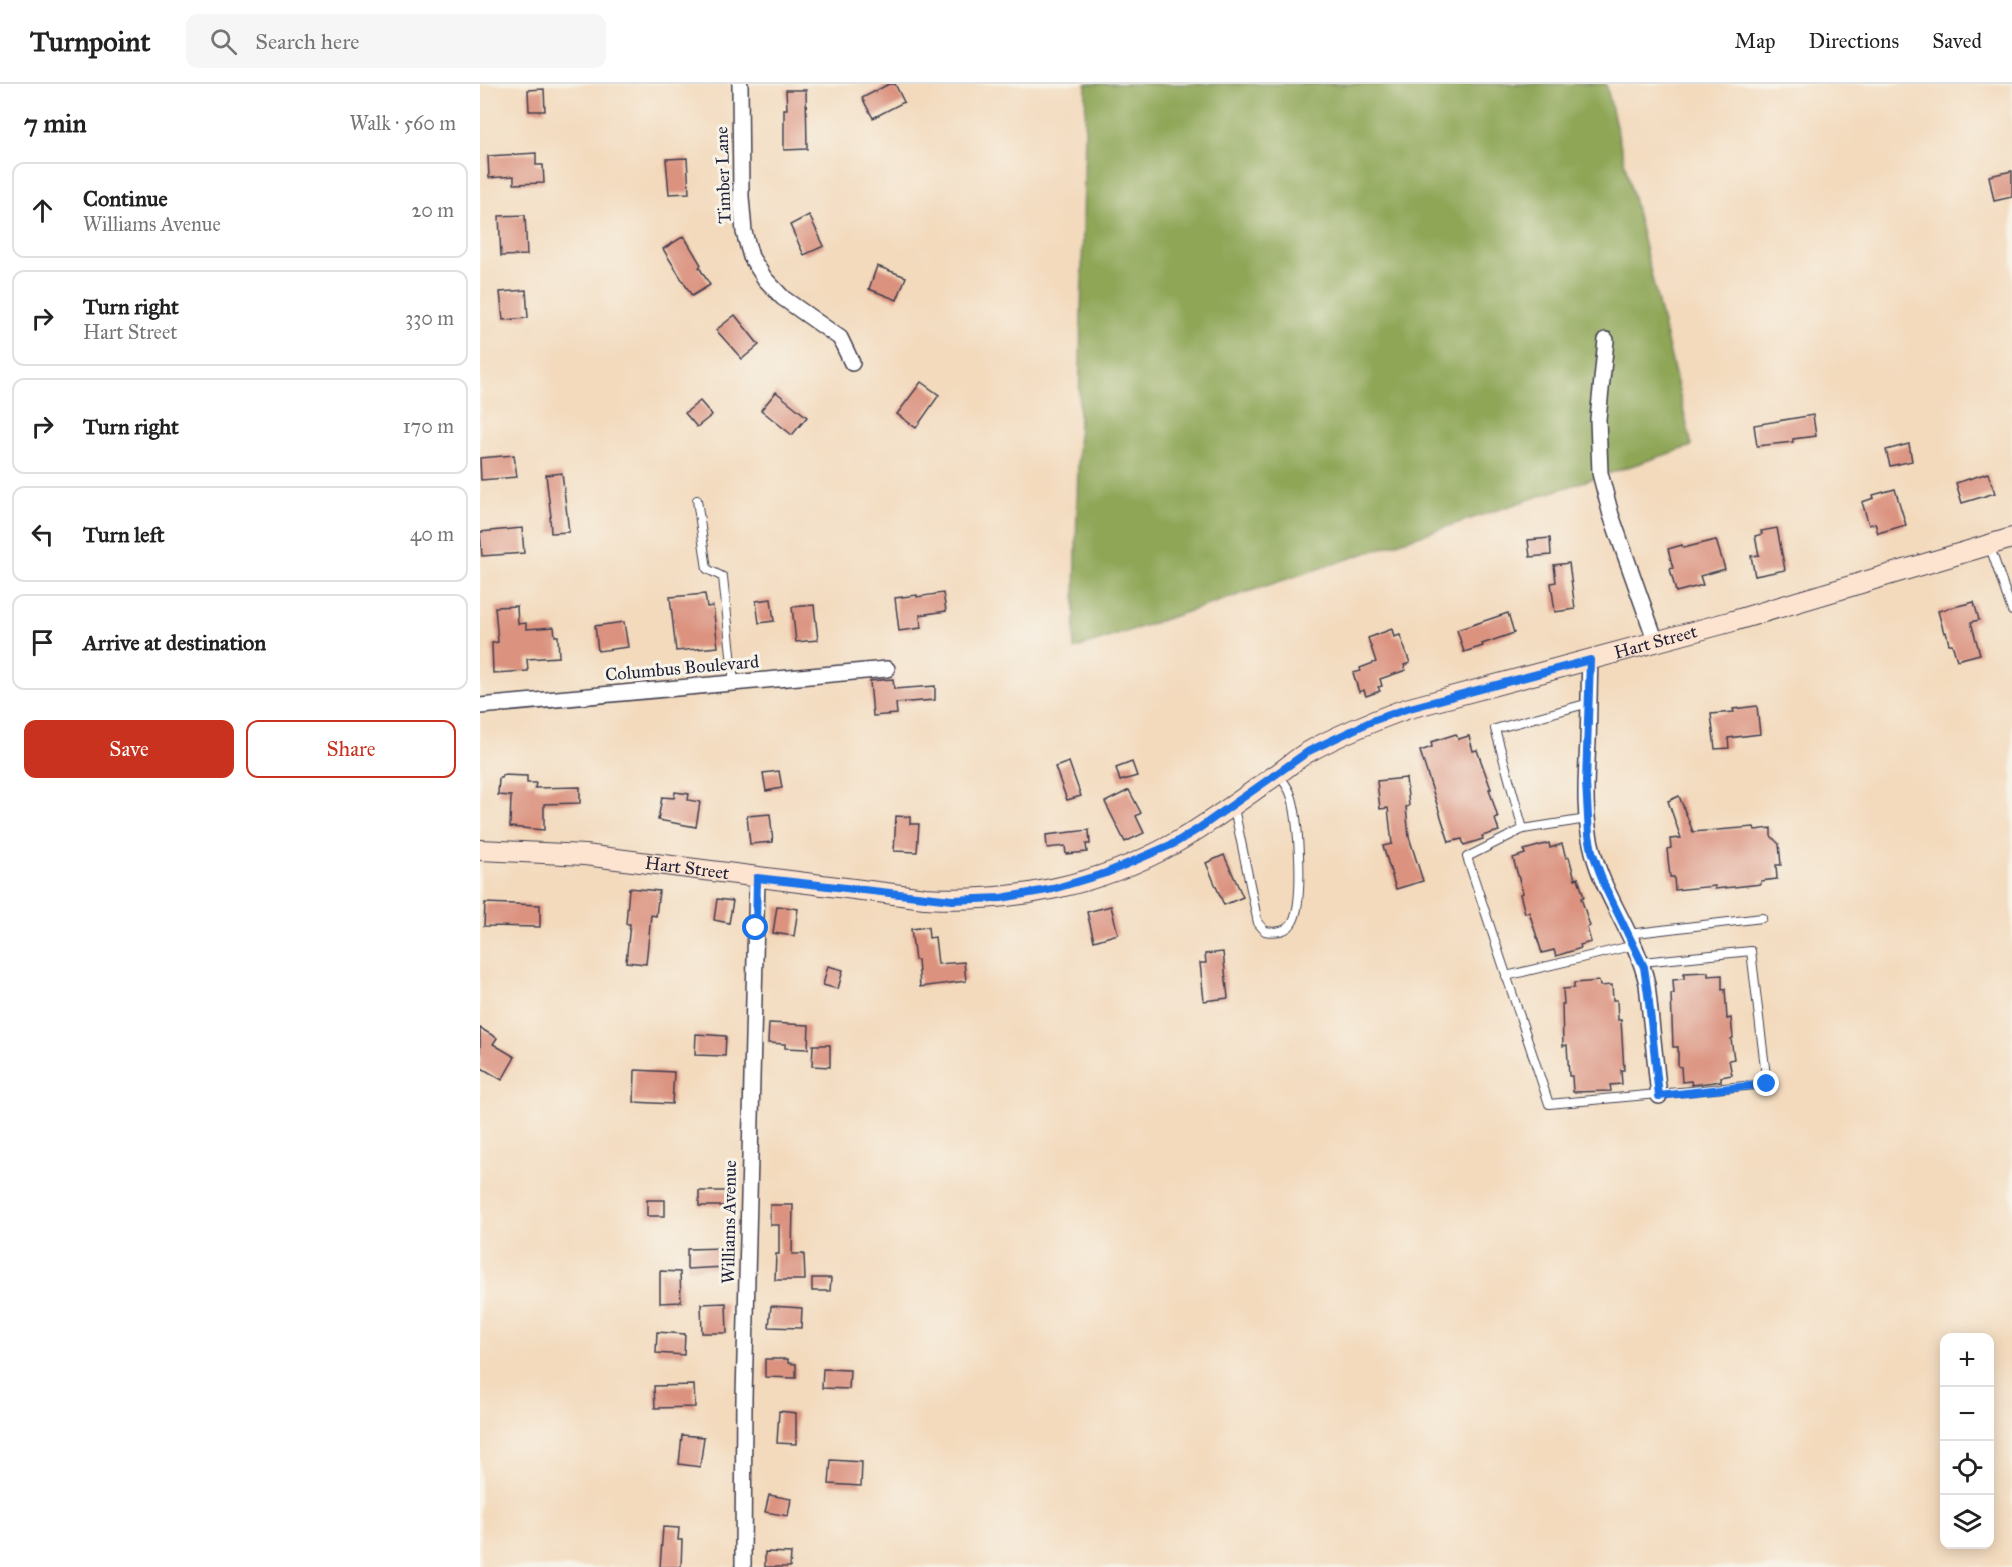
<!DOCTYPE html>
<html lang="en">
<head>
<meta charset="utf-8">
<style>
  :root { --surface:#fff; --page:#f6f6f6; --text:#222; --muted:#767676; --line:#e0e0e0; --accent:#c8321e }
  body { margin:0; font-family:"IM FELL Great Primer",serif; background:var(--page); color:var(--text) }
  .controls { position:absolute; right:18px; bottom:18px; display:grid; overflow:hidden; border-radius:12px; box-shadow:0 3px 15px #0003 }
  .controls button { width:54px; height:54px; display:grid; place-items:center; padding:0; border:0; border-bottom:2px solid var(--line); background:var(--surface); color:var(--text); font:30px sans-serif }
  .stop { position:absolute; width:18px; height:18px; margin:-14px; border:4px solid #1a73e8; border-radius:50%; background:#fff }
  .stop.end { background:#1a73e8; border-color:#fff; box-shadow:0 2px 6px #0008 }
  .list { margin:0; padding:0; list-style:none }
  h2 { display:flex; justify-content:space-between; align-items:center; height:78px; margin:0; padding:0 24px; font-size:26px }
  h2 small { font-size:20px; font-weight:400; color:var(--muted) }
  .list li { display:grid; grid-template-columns:39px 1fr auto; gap:18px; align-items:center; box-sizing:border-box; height:96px; margin:0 12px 12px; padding:0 12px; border:2px solid var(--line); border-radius:12px }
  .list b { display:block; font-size:22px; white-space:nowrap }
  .list p { margin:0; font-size:20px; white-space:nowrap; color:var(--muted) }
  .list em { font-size:20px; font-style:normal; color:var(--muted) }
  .actions { display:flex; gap:12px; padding:18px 24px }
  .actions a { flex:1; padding:14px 0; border:2px solid var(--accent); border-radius:12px; text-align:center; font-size:21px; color:var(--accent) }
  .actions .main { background:var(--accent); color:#fff }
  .icon { flex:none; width:33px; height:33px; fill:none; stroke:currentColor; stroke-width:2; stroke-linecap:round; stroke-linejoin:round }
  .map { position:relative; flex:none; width:1532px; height:1483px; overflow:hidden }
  header { display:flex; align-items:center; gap:36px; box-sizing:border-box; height:84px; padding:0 30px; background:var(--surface); border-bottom:2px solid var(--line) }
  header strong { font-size:28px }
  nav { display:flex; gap:33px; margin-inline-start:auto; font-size:21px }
  .search { width:420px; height:54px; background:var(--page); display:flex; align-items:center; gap:15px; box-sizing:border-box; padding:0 21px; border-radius:12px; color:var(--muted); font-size:22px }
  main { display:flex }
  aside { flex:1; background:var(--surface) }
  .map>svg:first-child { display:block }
  .forest { fill:#8ea657; stroke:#586449; stroke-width:1.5 }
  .building { fill:#db9380 }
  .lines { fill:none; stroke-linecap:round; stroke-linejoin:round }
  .lane-casing { stroke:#413e4e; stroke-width:10 }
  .street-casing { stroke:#413e4e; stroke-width:18 }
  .secondary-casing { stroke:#413e4e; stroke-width:22 }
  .lane { stroke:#fff; stroke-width:8 }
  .street { stroke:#fff; stroke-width:15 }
  .secondary { stroke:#fde4d1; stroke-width:20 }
  .route { stroke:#1a73e8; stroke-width:8 }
  .labels { text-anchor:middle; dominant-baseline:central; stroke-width:6; stroke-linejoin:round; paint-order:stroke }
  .street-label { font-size:18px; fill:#22223b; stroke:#f7f3e8 }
</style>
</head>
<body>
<header>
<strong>Turnpoint</strong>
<div class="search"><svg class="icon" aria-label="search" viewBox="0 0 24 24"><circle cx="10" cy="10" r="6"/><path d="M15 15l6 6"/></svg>Search here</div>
<nav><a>Map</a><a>Directions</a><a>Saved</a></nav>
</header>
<main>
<aside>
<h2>7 min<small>Walk · 560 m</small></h2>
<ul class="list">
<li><svg class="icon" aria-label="ahead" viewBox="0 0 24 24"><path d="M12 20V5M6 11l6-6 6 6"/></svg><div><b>Continue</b><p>Williams Avenue</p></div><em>20 m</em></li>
<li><svg class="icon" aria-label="right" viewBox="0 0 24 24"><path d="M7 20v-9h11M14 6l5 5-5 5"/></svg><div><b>Turn right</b><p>Hart Street</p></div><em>330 m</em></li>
<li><svg class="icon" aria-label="right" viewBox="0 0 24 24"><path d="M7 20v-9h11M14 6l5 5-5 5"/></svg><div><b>Turn right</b></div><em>170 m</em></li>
<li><svg class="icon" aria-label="left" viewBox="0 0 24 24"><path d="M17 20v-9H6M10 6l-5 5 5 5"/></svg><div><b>Turn left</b></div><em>40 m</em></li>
<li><svg class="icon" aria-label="arrive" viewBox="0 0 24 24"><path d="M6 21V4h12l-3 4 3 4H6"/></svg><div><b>Arrive at destination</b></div></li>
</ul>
<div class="actions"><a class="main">Save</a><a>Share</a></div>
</aside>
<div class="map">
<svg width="1532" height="1483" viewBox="0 0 1532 1483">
  <rect width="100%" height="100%" fill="#f7f3e8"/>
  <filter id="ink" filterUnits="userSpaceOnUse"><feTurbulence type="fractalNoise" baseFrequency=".0167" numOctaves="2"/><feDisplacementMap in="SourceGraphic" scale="12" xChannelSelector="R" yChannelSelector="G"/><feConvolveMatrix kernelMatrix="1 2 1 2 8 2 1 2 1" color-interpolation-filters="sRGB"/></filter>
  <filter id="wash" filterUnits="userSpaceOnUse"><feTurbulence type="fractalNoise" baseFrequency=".008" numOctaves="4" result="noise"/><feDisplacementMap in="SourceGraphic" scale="24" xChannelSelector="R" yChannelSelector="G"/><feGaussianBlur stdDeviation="1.35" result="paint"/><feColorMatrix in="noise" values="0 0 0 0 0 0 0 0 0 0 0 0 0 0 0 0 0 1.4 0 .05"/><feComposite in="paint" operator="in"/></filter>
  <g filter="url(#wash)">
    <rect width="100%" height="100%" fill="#f3dabd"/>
    <path class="forest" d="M 606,0 L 1126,0 L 1212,362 L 594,565 Z"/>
    <g id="blocks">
      <g class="building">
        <path d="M 409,0 L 415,0 L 424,18 L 393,34 L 382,14 Z"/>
        <path d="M 64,5 L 65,27 L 49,27 L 48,6 Z"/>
        <path d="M 306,6 L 326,6 L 327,65 L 304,66 L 304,25 L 307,25 Z"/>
        <path d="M 56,69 L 56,81 L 63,81 L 64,99 L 34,100 L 34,92 L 9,94 L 8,72 Z"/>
        <path d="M 207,74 L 209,109 L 189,110 L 186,75 Z"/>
        <path d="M 1532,87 L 1532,113 L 1514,117 L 1509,92 Z"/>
        <path d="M 45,131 L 47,171 L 21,172 L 19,132 Z"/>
        <path d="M 329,131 L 344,162 L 324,171 L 310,141 Z"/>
        <path d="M 204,152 L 221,181 L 219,183 L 230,201 L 212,212 L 183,165 Z"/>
        <path d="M 397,182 L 426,193 L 417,216 L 389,205 Z"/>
        <path d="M 46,206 L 48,234 L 23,236 L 20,208 Z"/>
        <path d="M 255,231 L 279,261 L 262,275 L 236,246 Z"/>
        <path d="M 441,298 L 459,311 L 436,344 L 417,330 Z"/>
        <path d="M 296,308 L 327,333 L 312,351 L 281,326 Z"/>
        <path d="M 220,317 L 232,331 L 217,343 L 205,329 Z"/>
        <path d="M 1333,331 L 1336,352 L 1313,355 L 1313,358 L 1277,362 L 1274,341 Z"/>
        <path d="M 1429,360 L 1432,377 L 1410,382 L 1406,366 Z"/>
        <path d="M 34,371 L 37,393 L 1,396 L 0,374 Z"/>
        <path d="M 82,389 L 89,448 L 71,449 L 70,433 L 71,433 L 66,391 Z"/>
        <path d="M 1508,389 L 1515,409 L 1482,419 L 1476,399 Z"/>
        <path d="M 1415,405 L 1426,441 L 1398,449 L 1395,439 L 1389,441 L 1382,418 L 1394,414 L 1393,411 Z"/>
        <path d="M 42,444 L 44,469 L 2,472 L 0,448 Z"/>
        <path d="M 1297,444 L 1305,486 L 1275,492 L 1271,472 L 1279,471 L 1275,452 L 1282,450 L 1281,447 Z"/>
        <path d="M 1070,454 L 1071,471 L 1050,473 L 1048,456 Z"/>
        <path d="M 1236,456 L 1245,485 L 1220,492 L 1223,501 L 1196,508 L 1190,485 L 1193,484 L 1188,465 L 1202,461 L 1203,464 Z"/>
        <path d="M 1089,479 L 1095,525 L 1075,528 L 1071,499 L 1076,498 L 1074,481 Z"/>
        <path d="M 463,509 L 466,527 L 440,531 L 441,544 L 419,547 L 415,514 L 437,511 L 437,513 Z"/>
        <path d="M 225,510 L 227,523 L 233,522 L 238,563 L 196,567 L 190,513 Z"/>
        <path d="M 291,515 L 294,537 L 279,539 L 276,517 Z"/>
        <path d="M 1494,518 L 1499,536 L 1491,538 L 1500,570 L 1477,576 L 1472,560 L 1469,560 L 1466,548 L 1464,549 L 1458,527 Z"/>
        <path d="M 334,521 L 338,556 L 316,558 L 312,523 Z"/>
        <path d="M 37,522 L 38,540 L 46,539 L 46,545 L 74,543 L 75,552 L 78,552 L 79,573 L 47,575 L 48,587 L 13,589 L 12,559 L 18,558 L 15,523 Z"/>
        <path d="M 1028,529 L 1034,549 L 1002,560 L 1003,562 L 984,568 L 977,546 Z"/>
        <path d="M 144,538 L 148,563 L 118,567 L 115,542 Z"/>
        <path d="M 912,545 L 914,553 L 920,551 L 930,579 L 924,581 L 926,586 L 900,595 L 902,602 L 898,603 L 900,607 L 886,612 L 884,606 L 879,608 L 873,589 L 881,587 L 880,584 L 896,578 L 888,554 Z"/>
        <path d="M 413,595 L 414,605 L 455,602 L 455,616 L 416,619 L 417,630 L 393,632 L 390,597 Z"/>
        <path d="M 1277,622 L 1280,650 L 1248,654 L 1249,664 L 1235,665 L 1231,630 L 1254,628 L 1253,625 Z"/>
        <path d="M 976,650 L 978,655 L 989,652 L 993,667 L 997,666 L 1011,705 L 1009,705 L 1018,734 L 1015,735 L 1019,747 L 1002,752 L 1003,755 L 984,761 L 982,755 L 969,758 L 940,667 L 952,663 L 951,658 Z"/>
        <path d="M 589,678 L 601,712 L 587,716 L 575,683 Z"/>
        <path d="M 652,678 L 657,692 L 640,697 L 636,684 Z"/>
        <path d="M 299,687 L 302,704 L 286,707 L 283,689 Z"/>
        <path d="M 22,691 L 47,692 L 47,699 L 56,699 L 55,704 L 100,703 L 100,719 L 64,720 L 64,746 L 30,743 L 31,712 L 18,711 L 19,694 L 22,694 Z"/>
        <path d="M 926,694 L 929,722 L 926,723 L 929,753 L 943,797 L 916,805 L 903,762 L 912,760 L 908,724 L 900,725 L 897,697 Z"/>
        <path d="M 649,706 L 661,729 L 656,732 L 664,749 L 645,758 L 625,718 Z"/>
        <path d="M 195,708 L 209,710 L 208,716 L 220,718 L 216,743 L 178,736 L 182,713 L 194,714 Z"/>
        <path d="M 1199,712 L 1213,748 L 1274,743 L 1275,746 L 1291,744 L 1291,752 L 1299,760 L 1301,781 L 1296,781 L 1297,795 L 1281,797 L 1281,800 L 1254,803 L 1235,805 L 1235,802 L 1195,806 L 1194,793 L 1190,793 L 1187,765 L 1191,764 L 1190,755 L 1201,754 L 1188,717 Z"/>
        <path d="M 290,730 L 293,758 L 270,760 L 267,732 Z"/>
        <path d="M 416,732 L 430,733 L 430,740 L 439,740 L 437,768 L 414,767 Z"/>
        <path d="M 609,746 L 610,760 L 606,760 L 607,768 L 586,770 L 585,762 L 567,764 L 566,751 Z"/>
        <path d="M 1069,759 L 1070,764 L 1082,760 L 1086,774 L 1089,773 L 1095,795 L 1098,794 L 1104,813 L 1101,814 L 1110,842 L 1107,844 L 1111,858 L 1100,861 L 1101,864 L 1076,872 L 1074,866 L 1062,869 L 1049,828 L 1045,829 L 1040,810 L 1043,809 L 1033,774 L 1045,770 L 1044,766 Z"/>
        <path d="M 744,771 L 763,813 L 744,821 L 726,779 Z"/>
        <path d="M 149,804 L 179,807 L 176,832 L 171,831 L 166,880 L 146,878 L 150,840 L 146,840 Z"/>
        <path d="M 237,815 L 253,817 L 249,839 L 234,836 Z"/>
        <path d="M 5,819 L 60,821 L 60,843 L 4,842 Z"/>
        <path d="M 297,822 L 318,825 L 314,852 L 293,849 Z"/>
        <path d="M 631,822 L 638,850 L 614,857 L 607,828 Z"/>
        <path d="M 448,843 L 449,854 L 455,853 L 458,880 L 484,878 L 486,897 L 440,903 L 438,876 L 435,876 L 431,845 Z"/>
        <path d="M 743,868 L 748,914 L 724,917 L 720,879 L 726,879 L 725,870 Z"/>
        <path d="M 348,882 L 363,886 L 358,905 L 343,901 Z"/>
        <path d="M 1228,888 L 1228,892 L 1242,891 L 1242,906 L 1245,905 L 1247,935 L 1251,934 L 1253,954 L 1251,955 L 1254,975 L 1249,976 L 1252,991 L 1241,993 L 1241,997 L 1212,1001 L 1211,997 L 1202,998 L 1201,983 L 1198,982 L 1198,963 L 1193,963 L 1191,910 L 1194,910 L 1193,896 L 1204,895 L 1204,889 Z"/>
        <path d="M 1119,897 L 1120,902 L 1132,901 L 1133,916 L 1137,916 L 1138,936 L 1141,936 L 1144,986 L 1141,986 L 1142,1000 L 1130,1001 L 1131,1007 L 1093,1008 L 1092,992 L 1089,992 L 1087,961 L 1083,962 L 1082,920 L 1084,920 L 1083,905 L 1094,904 L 1094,899 Z"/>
        <path d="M 289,939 L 329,941 L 328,965 L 305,964 L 305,960 L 288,959 Z"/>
        <path d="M 0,944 L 17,954 L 13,960 L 35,973 L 22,996 L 0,983 Z"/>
        <path d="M 216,950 L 246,952 L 245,972 L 215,971 Z"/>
        <path d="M 333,961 L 350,961 L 350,983 L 332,982 Z"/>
        <path d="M 155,986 L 194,988 L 192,1020 L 154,1018 Z"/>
        <rect x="219" y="1107" width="33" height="15"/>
        <rect x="167" y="1116" width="18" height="16"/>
        <path d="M 290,1121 L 313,1121 L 312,1170 L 324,1170 L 325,1196 L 295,1196 L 296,1170 L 299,1170 L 299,1141 L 290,1141 Z"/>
        <path d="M 245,1164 L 245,1183 L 207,1185 L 207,1165 Z"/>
        <path d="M 180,1187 L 200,1188 L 201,1218 L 180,1219 Z"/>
        <path d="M 332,1194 L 351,1194 L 350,1207 L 332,1207 Z"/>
        <path d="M 246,1219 L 247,1249 L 222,1249 L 221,1220 Z"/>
        <path d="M 291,1222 L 322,1224 L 321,1244 L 289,1243 Z"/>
        <path d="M 177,1248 L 205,1250 L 204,1271 L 176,1269 Z"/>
        <path d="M 285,1275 L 308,1275 L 308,1279 L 316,1280 L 316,1294 L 285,1293 Z"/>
        <path d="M 343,1285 L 370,1286 L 369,1305 L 342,1304 Z"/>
        <path d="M 214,1301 L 215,1323 L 175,1324 L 174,1302 Z"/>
        <path d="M 299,1327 L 316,1329 L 316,1360 L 297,1359 Z"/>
        <path d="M 202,1351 L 224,1353 L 220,1383 L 199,1380 Z"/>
        <path d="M 351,1376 L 382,1378 L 381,1402 L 349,1400 Z"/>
        <path d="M 289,1411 L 311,1415 L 308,1432 L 285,1428 Z"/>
        <path d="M 183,1443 L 199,1444 L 198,1456 L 202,1456 L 201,1483 L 180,1483 Z"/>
        <path d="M 285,1468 L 311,1469 L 310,1483 L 285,1483 Z"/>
      </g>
    </g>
  </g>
  <g filter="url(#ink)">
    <use href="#blocks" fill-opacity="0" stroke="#413e4e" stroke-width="1.5"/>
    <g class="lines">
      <defs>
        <g id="lane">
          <path d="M 217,416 L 227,485 L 243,493 L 254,599"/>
          <path d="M 1510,463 L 1532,527"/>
          <path d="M 1109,619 L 1015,645 L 1043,745 L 987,773 L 1069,1020 L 1287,1000 L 1271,867 L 1162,878"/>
          <path d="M 754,724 L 778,839 L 785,847 C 795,849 808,848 813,837 C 824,817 819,733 811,711 C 809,704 803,697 799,691"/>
          <path d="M 1043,745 L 1107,735"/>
          <path d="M 1148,850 L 1282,834"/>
          <path d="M 1026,892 L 1155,861"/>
        </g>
        <g id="street">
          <path d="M 260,0 L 261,113 L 264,148 L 271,173 L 285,195 L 303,214 L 360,254 L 372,279"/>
          <path d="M 1126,256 L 1118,335 L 1120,389 L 1131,431 L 1176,558"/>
          <path d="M 1110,575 C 1109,603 1109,631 1108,658 C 1106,695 1103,732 1113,768 C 1125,815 1157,853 1167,900 L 1179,1012"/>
          <path d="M 0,622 L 407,585"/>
          <path d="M 263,1483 L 264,1313 L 277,794"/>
        </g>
        <g id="secondary">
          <path id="s1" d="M 0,766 L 105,771 L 445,814 C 531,819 619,802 695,759 C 730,739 763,714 796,691 C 808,683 818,673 830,667 C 860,650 893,637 926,625 L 1253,537 L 1532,454"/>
        </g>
      </defs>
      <use href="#lane" class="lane-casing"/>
      <use href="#street" class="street-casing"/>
      <use href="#secondary" class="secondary-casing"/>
      <use href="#lane" class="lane"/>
      <use href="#street" class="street"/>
      <use href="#secondary" class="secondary"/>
    </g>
  </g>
  <g class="lines" filter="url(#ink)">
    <path class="route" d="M 276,844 L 277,794 L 472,816 L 521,814 L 573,805 L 626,789 L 693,760 L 718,745 L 829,667 L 892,637 L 926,625 L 1110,576 L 1106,698 L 1109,751 L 1112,767 L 1125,803 L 1164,883 L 1169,918 L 1179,1012 L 1287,1000"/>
  </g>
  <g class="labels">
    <g class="street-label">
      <text transform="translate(243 91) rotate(-92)">Timber Lane</text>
      <text stroke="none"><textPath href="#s1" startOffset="1234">Hart Street</textPath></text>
      <text transform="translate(202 584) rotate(-5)">Columbus Boulevard</text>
      <text stroke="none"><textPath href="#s1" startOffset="208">Hart Street</textPath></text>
      <text transform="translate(249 1138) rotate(-89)">Williams Avenue</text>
    </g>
  </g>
</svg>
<div class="controls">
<button>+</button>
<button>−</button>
<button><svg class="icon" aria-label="locate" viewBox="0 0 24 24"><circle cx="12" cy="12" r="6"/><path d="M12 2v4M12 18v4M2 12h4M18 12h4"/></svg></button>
<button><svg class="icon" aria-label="layers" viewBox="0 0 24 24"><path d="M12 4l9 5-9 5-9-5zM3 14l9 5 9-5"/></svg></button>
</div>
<div class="stop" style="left:276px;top:844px"></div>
<div class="stop end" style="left:1287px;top:1000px"></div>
</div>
</main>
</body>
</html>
